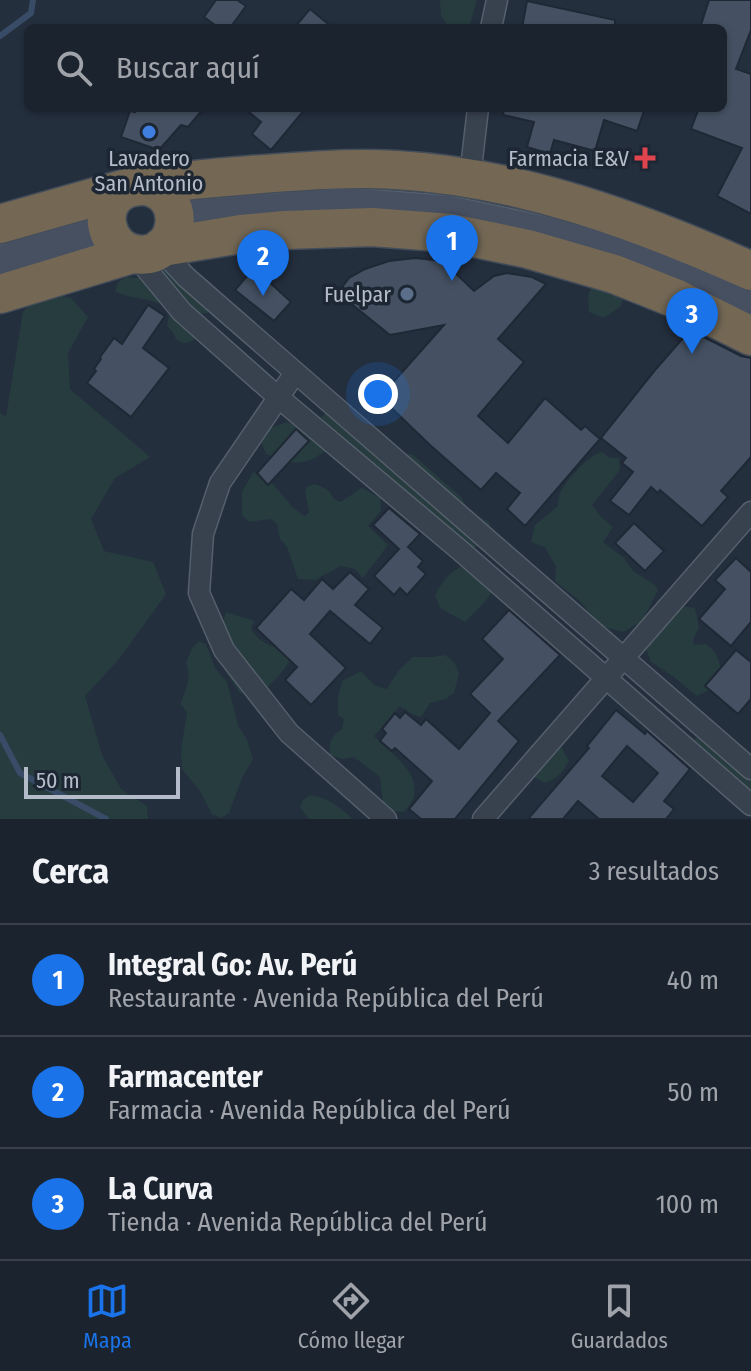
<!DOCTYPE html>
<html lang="es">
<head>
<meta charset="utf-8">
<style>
  :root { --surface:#1b232e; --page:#282f3a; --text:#f1f3f6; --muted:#a0a4aa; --line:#39404a; --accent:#1a73e8 }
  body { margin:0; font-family:"Fira Sans Condensed",sans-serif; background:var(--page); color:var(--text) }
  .scale { position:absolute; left:24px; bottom:20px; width:156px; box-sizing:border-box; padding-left:8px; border:4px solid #b4bcc9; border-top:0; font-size:22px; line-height:28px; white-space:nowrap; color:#b4bcc9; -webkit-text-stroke:6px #1d2633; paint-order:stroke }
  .you { position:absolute; left:378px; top:394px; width:28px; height:28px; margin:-20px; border:6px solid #fff; border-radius:50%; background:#1a73e8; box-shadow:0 0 0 12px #1a73e833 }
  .badge { display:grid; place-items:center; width:52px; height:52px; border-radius:50%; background:var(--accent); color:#fff; font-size:26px; font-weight:700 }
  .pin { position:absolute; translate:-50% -66px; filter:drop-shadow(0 2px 4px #0008) }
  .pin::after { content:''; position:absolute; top:42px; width:28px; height:24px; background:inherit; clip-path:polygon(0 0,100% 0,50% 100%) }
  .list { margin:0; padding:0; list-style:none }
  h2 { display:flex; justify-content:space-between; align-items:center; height:104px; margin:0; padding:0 32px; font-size:34px }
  h2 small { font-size:26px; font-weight:400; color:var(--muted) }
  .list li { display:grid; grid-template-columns:52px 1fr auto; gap:24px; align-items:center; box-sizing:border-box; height:112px; padding:0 32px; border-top:2px solid var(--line) }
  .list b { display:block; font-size:30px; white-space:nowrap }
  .list p { margin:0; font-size:26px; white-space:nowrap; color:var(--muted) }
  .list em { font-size:26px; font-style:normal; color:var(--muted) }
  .icon { flex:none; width:44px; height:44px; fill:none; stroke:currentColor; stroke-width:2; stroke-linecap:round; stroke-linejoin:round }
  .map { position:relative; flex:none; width:751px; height:819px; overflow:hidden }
  .search { position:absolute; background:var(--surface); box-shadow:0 2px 6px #0004; left:24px; right:24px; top:24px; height:88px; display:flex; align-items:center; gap:20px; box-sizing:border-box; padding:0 28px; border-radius:12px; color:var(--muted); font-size:30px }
  .sheet { height:440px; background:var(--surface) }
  nav { display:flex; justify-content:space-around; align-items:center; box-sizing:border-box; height:112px; border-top:2px solid var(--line); background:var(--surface); font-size:22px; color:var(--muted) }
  nav a { display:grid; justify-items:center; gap:4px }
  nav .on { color:var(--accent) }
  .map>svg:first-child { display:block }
  .green { fill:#263c3f }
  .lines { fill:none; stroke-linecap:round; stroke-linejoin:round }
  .stream { stroke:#394c67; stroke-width:6 }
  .building { fill:#455162; stroke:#1f2835; stroke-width:2; fill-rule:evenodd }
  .street-casing { stroke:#565f6c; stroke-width:23 }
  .secondary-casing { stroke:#565f6c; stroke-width:31 }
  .highway-casing { stroke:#434c59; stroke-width:41 }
  .street { stroke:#38414e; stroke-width:20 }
  .secondary { stroke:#465061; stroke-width:28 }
  .highway { stroke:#746855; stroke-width:38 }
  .shop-dot { fill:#3f7fe0; stroke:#1d2633; stroke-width:3 }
  .health-dot { fill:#e0444e; stroke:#1d2633; stroke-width:3 }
  .service-dot { fill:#5c6f8a; stroke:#1d2633; stroke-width:3 }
  .labels { text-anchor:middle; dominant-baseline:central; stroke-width:7; stroke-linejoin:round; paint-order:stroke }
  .poi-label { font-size:22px; fill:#b4bcc9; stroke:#1d2633; text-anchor:end }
</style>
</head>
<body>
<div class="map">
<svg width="751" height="819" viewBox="0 0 751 819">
  <rect width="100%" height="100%" fill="#242f3e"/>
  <g class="green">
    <path d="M 440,0 L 477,0 L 469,28 L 449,28 L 441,16 Z"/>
    <path d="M 147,261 L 209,284 L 216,290 L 213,304 L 207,313 L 193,314 L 196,338 C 188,344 184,345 176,339 L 173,332 L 167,326 L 170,310 C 154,296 132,301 115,291 L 118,283 L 125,277 L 138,278 L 149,286 Z"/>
    <path d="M 593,283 L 624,292 L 621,306 L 604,318 L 589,312 L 588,296 Z"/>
    <path d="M 41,291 L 71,298 L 88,317 L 68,353 L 70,389 L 150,457 L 115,478 L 91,519 L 104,551 L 153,562 L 166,594 L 119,659 L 85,696 L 102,755 L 121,789 L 147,806 L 148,819 L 0,819 L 0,413 L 6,416 L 23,312 Z"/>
    <path d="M 330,410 L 388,449 L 413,455 L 462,498 L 466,509 L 490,523 L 489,542 L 462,552 L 327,450 C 302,468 293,464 266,454 L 261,442 L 266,430 L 287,422 L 305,429 Z"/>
    <path d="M 602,452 L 610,458 L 619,458 L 620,470 L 592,505 L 601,517 L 613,527 L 603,542 L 624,558 L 633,571 L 655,585 L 658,590 L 642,621 L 623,632 L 600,626 L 580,601 L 555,581 L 556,567 L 545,547 L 531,542 L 535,525 L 558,506 C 558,502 559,496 560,493 C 566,480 589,455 602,452 Z"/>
    <path d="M 253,472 C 279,481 282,503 305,516 L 309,512 L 305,491 L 307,487 L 315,484 C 324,487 330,490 334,499 L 339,502 C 348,499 353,492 362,488 L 380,498 L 381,511 L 368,526 L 388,545 L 363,578 L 355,569 L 341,566 L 315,580 L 298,579 L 287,547 L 280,539 L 277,524 L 271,519 L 249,522 L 242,515 L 242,492 Z"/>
    <path d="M 466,565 L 493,590 C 486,603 475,611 465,622 L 440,608 L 435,595 C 443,581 450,570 466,565 Z"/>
    <path d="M 675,605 L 695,608 L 699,627 L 693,639 L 694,645 L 706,644 L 715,652 L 723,673 L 719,685 L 697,696 L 674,677 L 651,662 L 646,649 L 669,621 Z"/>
    <path d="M 226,612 L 255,621 L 251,627 C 255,639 266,644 277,648 L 296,626 C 296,634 298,644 295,651 C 291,663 266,694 253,695 C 250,696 243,694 240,693 L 224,669 L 222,625 Z"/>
    <path d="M 199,641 L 206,644 L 215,668 L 227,682 L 238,725 L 247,740 L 253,759 L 243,776 L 229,813 L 221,818 L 212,814 L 200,791 L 182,769 L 181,750 L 187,713 L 182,705 L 180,705 C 185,691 192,678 186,663 L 192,648 Z"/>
    <path d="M 445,655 L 454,662 L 459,673 L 454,693 L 445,699 L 430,703 L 421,717 L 412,714 L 400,706 L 374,736 C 389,752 425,775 412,801 C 410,805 407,808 404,812 L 392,811 L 383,802 L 380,777 L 354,757 L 342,759 L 330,755 C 328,743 332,735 342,729 L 344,719 L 338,715 L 338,697 L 342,681 L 361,671 L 374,685 L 387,689 L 399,670 L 413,657 L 433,657 Z"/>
    <path d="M 702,732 L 751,761 L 751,792 L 693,742 Z"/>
    <path d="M 543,739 L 559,743 L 569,761 C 562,773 558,778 545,783 C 527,775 524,765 530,746 Z"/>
    <path d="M 310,795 C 326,797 341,807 352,819 L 309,819 L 300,807 L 303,800 Z"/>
  </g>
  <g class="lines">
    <g class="stream">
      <path d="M 0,36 L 31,13 L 33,0"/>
      <path d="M 0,735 L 20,773 L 106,819"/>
    </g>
  </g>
  <g class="building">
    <path d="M 216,0 L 237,0 L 246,6 L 230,28 L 219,28 L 204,17 Z"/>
    <path d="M 709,0 L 751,0 L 751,30 L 736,69 L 751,74 L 751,214 L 717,196 L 742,148 L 691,129 L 699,108 L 723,108 L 723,28 L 700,28 Z"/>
    <path d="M 527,1 L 615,20 L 615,28 L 522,28 Z"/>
    <path d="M 310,9 L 333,28 L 294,28 Z"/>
    <path d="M 136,108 L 204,108 L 188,127 L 181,125 L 159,150 L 121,137 L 130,111 L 135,112 Z"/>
    <path d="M 244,108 L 306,108 L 271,150 L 252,134 L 261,122 Z"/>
    <path d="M 504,108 L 645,108 L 637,131 L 604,120 L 595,151 L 554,140 L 550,154 L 527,147 L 534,122 L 503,115 Z"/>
    <path d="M 415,258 L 434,260 L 446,264 L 474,291 L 494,276 L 507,273 L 532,277 L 546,284 L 498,339 L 524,362 L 478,416 L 508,443 L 545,398 L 581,430 L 585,426 L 600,439 L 525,526 L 507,509 L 520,493 L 496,473 L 481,490 L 430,445 L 380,397 L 444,325 L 390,335 L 344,298 L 343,286 L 349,278 L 365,269 L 389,261 Z"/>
    <path d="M 254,268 L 291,302 L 274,321 L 235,290 Z"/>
    <path d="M 148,305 L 165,316 L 143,348 L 169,368 L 131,417 L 87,383 L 96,371 L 94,369 L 101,359 L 100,357 L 114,338 L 122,344 Z"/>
    <path d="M 690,330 L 741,356 L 751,358 L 751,457 L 721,491 L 728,497 L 702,526 L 660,490 L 658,493 L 651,487 L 629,515 L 610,501 L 633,472 L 622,463 L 626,458 L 601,438 L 656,369 Z"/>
    <path d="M 296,429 L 309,441 L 268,485 L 257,473 Z"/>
    <path d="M 389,508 L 420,534 L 408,547 L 423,561 L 418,567 L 426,574 L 407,595 L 400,588 L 394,595 L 374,576 L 399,549 L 373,525 Z"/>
    <path d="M 634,523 L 664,551 L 645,571 L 615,543 Z"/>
    <path d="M 736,558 L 751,572 L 751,622 L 731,646 L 699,619 L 725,589 L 715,580 Z"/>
    <path d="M 350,572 L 369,589 L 355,605 L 383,628 L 370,644 L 330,611 L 310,634 L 346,668 L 311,705 L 285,680 L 297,667 L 256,628 L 291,589 L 304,600 L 322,579 L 333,589 Z"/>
    <path d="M 509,610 L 560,655 L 498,721 L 519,741 L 455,819 L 421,819 L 409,809 L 432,781 L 395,748 L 392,751 L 380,741 L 386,733 L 382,729 L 395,713 L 400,718 L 405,712 L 421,725 L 426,719 L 459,749 L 490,713 L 470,694 L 503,659 L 482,639 Z"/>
    <path d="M 736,650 L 751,662 L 751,699 L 738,714 L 705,686 Z"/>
    <path d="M 616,710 L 645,734 L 647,731 L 690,769 L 664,801 L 674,809 L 666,819 L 599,819 L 578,801 L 563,819 L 528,819 L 589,748 L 587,746 ZM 627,746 L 658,773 L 633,802 L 602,776 Z"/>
  </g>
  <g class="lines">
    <defs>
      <g id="street">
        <path d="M 491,28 L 497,0"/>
        <path d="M 470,177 L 478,108"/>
        <path d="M 160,249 L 186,277 L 226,312 L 751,769"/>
        <path d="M 134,254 L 182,312 L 278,397 L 462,552 L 751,805"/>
        <path d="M 295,373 L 220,483 L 203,534 L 199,593 L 224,650 L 289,733 L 386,819"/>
        <path d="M 483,819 L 751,512"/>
      </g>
      <g id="secondary">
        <path d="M 175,216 L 344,202 L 447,210 L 546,231 L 593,243 L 677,273 L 714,289 L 751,308"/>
        <path d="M 0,260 L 107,228"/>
      </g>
      <g id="highway">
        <path d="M 145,186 C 191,193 180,262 135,254 C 105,249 95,205 124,190 C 132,186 144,186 153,185 C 182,181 210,178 238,176 C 289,172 346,167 396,170 C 520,177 639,221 751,271"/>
        <path d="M 0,224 L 127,188"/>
        <path d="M 162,247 L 241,234 L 285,230 L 372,227 L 451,233 L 528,249 L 614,274 L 677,299 L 751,336"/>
        <path d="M 0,294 L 132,254"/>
      </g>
    </defs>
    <use href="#street" class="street-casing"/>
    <use href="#secondary" class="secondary-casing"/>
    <use href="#highway" class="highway-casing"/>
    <use href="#street" class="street"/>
    <use href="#secondary" class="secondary"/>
    <use href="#highway" class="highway"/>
  </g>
  <circle class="shop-dot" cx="149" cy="132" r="8"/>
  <path class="health-dot" d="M641 146h8v8h8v8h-8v8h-8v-8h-8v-8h8z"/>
  <circle class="service-dot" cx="407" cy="294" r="8"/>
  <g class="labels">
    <g class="poi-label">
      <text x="149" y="158" text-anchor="middle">Lavadero<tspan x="149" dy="25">San Antonio</tspan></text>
      <text x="629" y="158">Farmacia E&amp;V</text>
      <text x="391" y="294">Fuelpar</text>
    </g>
  </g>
</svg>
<div class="scale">50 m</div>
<div class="you"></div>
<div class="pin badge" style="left:452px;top:281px">1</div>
<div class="pin badge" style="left:263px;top:296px">2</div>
<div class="pin badge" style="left:692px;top:354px">3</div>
<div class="search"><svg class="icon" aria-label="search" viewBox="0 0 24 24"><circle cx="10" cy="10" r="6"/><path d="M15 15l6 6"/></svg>Buscar aquí</div>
</div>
<section class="sheet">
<h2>Cerca<small>3 resultados</small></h2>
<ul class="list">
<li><span class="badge">1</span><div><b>Integral Go: Av. Perú</b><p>Restaurante · Avenida República del Perú</p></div><em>40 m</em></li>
<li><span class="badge">2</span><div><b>Farmacenter</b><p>Farmacia · Avenida República del Perú</p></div><em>50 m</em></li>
<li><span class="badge">3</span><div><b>La Curva</b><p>Tienda · Avenida República del Perú</p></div><em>100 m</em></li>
</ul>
</section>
<nav>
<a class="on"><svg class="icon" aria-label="map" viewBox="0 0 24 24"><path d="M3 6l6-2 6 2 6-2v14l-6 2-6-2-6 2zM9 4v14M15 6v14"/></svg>Mapa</a>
<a><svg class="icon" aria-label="directions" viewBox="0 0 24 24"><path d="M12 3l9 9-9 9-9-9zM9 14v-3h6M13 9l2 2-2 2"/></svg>Cómo llegar</a>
<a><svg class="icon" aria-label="saved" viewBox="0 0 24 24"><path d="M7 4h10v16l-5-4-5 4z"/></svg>Guardados</a>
</nav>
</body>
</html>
